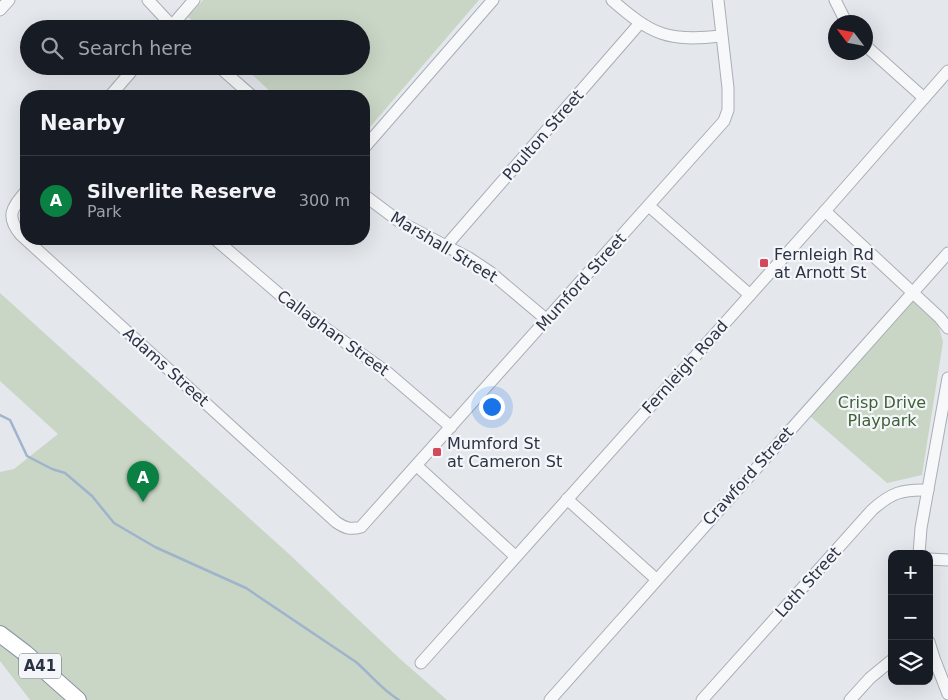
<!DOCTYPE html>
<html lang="en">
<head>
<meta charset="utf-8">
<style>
  :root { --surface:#171b24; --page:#242831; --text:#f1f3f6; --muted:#9ea1a6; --line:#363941; --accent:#0b8043 }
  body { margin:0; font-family:"DejaVu Sans",sans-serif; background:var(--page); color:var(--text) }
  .controls { position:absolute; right:15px; bottom:15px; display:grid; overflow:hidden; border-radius:10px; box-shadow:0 5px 20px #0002 }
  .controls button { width:45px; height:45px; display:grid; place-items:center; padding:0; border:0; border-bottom:1px solid var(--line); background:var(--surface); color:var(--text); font:25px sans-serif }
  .compass { position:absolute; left:828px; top:15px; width:45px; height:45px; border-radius:50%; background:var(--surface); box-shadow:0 5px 20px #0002; rotate:302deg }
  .you { position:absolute; left:491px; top:406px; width:18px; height:18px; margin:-12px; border:4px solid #fff; border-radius:50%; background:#1a73e8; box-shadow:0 0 0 8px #1a73e833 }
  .badge { display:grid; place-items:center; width:32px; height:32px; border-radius:50%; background:var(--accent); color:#fff; font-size:16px; font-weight:700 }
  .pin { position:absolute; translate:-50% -41px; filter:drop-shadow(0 1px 2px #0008) }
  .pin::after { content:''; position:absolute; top:26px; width:18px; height:15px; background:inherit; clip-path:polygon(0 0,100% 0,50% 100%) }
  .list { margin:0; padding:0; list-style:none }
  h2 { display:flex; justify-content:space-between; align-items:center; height:65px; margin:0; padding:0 20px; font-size:21px }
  h2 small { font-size:16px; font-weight:400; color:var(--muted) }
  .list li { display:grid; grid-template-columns:32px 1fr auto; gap:15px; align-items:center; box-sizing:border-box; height:90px; padding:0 20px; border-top:1px solid var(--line) }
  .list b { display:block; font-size:19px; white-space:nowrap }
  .list p { margin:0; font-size:16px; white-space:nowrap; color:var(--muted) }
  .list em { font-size:16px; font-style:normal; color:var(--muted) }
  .icon { flex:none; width:28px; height:28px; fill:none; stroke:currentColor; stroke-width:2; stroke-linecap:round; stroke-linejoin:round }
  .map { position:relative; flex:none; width:948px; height:700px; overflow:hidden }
  .search { position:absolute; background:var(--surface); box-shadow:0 5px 20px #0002; left:20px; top:20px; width:350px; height:55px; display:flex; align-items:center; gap:12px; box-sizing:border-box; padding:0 18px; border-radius:28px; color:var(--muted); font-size:19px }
  .panel { position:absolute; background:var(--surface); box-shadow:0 5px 20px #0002; left:20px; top:90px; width:350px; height:155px; border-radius:20px }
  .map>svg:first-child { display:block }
  .green { fill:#c9d6c5 }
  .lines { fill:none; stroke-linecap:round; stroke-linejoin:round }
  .stream { stroke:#9fb4cc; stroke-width:2.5 }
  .minor-casing { stroke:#a9aeb7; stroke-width:13 }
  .highway-casing { stroke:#8b94a3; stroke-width:18 }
  .minor { stroke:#f7f8fa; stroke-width:11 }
  .highway { stroke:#fff; stroke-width:16 }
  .poi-dot { fill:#d1495b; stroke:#f4f6f9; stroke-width:2 }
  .labels { text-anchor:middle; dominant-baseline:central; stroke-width:4.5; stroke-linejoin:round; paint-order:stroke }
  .shield { fill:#f4f6f9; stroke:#676e7b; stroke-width:1 }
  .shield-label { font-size:15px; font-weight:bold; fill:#2b3445 }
  .street-label { font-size:16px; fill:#2b3445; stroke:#f4f6f9 }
  .poi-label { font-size:16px; fill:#2b3445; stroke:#f4f6f9; text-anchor:start }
  .park-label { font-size:16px; fill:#3f6138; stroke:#f4f6f9 }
</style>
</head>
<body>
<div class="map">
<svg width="948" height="700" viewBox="0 0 948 700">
  <rect width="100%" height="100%" fill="#e4e7ec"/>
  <g class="green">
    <path d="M 203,0 L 479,0 L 364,134 L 364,96 L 275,96 L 243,66 L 361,66 L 361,29 L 202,29 L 188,17 Z"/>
    <path d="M 0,293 L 289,554 L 399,658 L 447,700 L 30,700 L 0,661 L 0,472 L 14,469 L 58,434 L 0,381 Z"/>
    <path d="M 913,300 L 937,320 L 943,342 L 922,475 L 887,483 L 810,416 Z"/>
  </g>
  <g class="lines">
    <path class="stream" d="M 0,415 L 10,420 L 27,456 L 52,469 L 65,473 L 92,496 L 114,523 L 155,547 L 246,588 L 356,662 C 371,675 382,690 399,700"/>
    <defs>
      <g id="minor">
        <path d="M 148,0 L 175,29"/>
        <path d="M 612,0 C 652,35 668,42 721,36"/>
        <path d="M 835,0 L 846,22"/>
        <path d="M 0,10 L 9,0"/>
        <path d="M 169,29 L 194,0"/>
        <path d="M 866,46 L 924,98"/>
        <path d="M 218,66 L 252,96"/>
        <path d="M 110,96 L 136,66"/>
        <path d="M 364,148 L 493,0"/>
        <path d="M 26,191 C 12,208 5,216 21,235 L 336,522 C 345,528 350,530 361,527 L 724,121 L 728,110 L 728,88 L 718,0"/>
        <path d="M 364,195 L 400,222 L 469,258 L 490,272 L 547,320"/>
        <path d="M 649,206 L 750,295"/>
        <path d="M 825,211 L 940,318 L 948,328"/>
        <path d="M 215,239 L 286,300 L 388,373 L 451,427"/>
        <path d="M 446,246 L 640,23"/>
        <path d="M 417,466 L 515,556"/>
        <path d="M 567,499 L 656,579"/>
        <path d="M 919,554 L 921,528 L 948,378"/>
        <path d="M 929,559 L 948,560"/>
        <path d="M 929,642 L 934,658 L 948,694"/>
        <path d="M 421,663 L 825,211 L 948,71"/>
        <path d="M 550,700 L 948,253"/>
        <path d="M 702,700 L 872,510 C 891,493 902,489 928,490"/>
        <path d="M 850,700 L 870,678 L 892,660"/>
      </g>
      <path id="highway" d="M 0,634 L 25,653 L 78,700"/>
    </defs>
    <use href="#minor" class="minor-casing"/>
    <use href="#highway" class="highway-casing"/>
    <use href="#minor" class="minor"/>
    <use href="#highway" class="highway"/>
  </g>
  <g class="poi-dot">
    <rect x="759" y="258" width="10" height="10" rx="2.5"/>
    <rect x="432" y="447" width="10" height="10" rx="2.5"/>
  </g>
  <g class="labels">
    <rect class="shield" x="19" y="653.5" width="42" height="25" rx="4"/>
    <g class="shield-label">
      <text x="40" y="666">A41</text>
    </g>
    <g class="street-label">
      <text transform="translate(543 135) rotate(-49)">Poulton Street</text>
      <text transform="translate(444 247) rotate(31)">Marshall Street</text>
      <text transform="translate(581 282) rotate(-48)">Mumford Street</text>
      <text transform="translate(333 333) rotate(36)">Callaghan Street</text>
      <text transform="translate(166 367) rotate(42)">Adams Street</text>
      <text transform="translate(685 367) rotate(-48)">Fernleigh Road</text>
      <text transform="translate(748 476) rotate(-48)">Crawford Street</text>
      <text transform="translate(808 582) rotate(-48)">Loth Street</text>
    </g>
    <g class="poi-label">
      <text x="774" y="254">Fernleigh Rd<tspan x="774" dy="18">at Arnott St</tspan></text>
      <text x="447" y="443">Mumford St<tspan x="447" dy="18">at Cameron St</tspan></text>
    </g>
    <g class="park-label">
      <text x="882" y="402">Crisp Drive<tspan x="882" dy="18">Playpark</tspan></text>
    </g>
  </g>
</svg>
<div class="controls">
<button>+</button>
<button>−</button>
<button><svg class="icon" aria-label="layers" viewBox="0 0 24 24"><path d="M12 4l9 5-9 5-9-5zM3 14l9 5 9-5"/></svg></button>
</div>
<svg class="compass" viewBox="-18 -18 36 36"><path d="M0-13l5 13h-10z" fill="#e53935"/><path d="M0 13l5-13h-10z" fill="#9ea1a6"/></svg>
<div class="you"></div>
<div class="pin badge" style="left:143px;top:502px">A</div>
<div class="search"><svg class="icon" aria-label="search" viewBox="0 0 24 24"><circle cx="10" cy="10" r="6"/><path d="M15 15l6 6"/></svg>Search here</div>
<section class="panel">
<h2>Nearby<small></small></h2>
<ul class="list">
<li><span class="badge">A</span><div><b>Silverlite Reserve</b><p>Park</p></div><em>300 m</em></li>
</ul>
</section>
</div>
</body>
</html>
